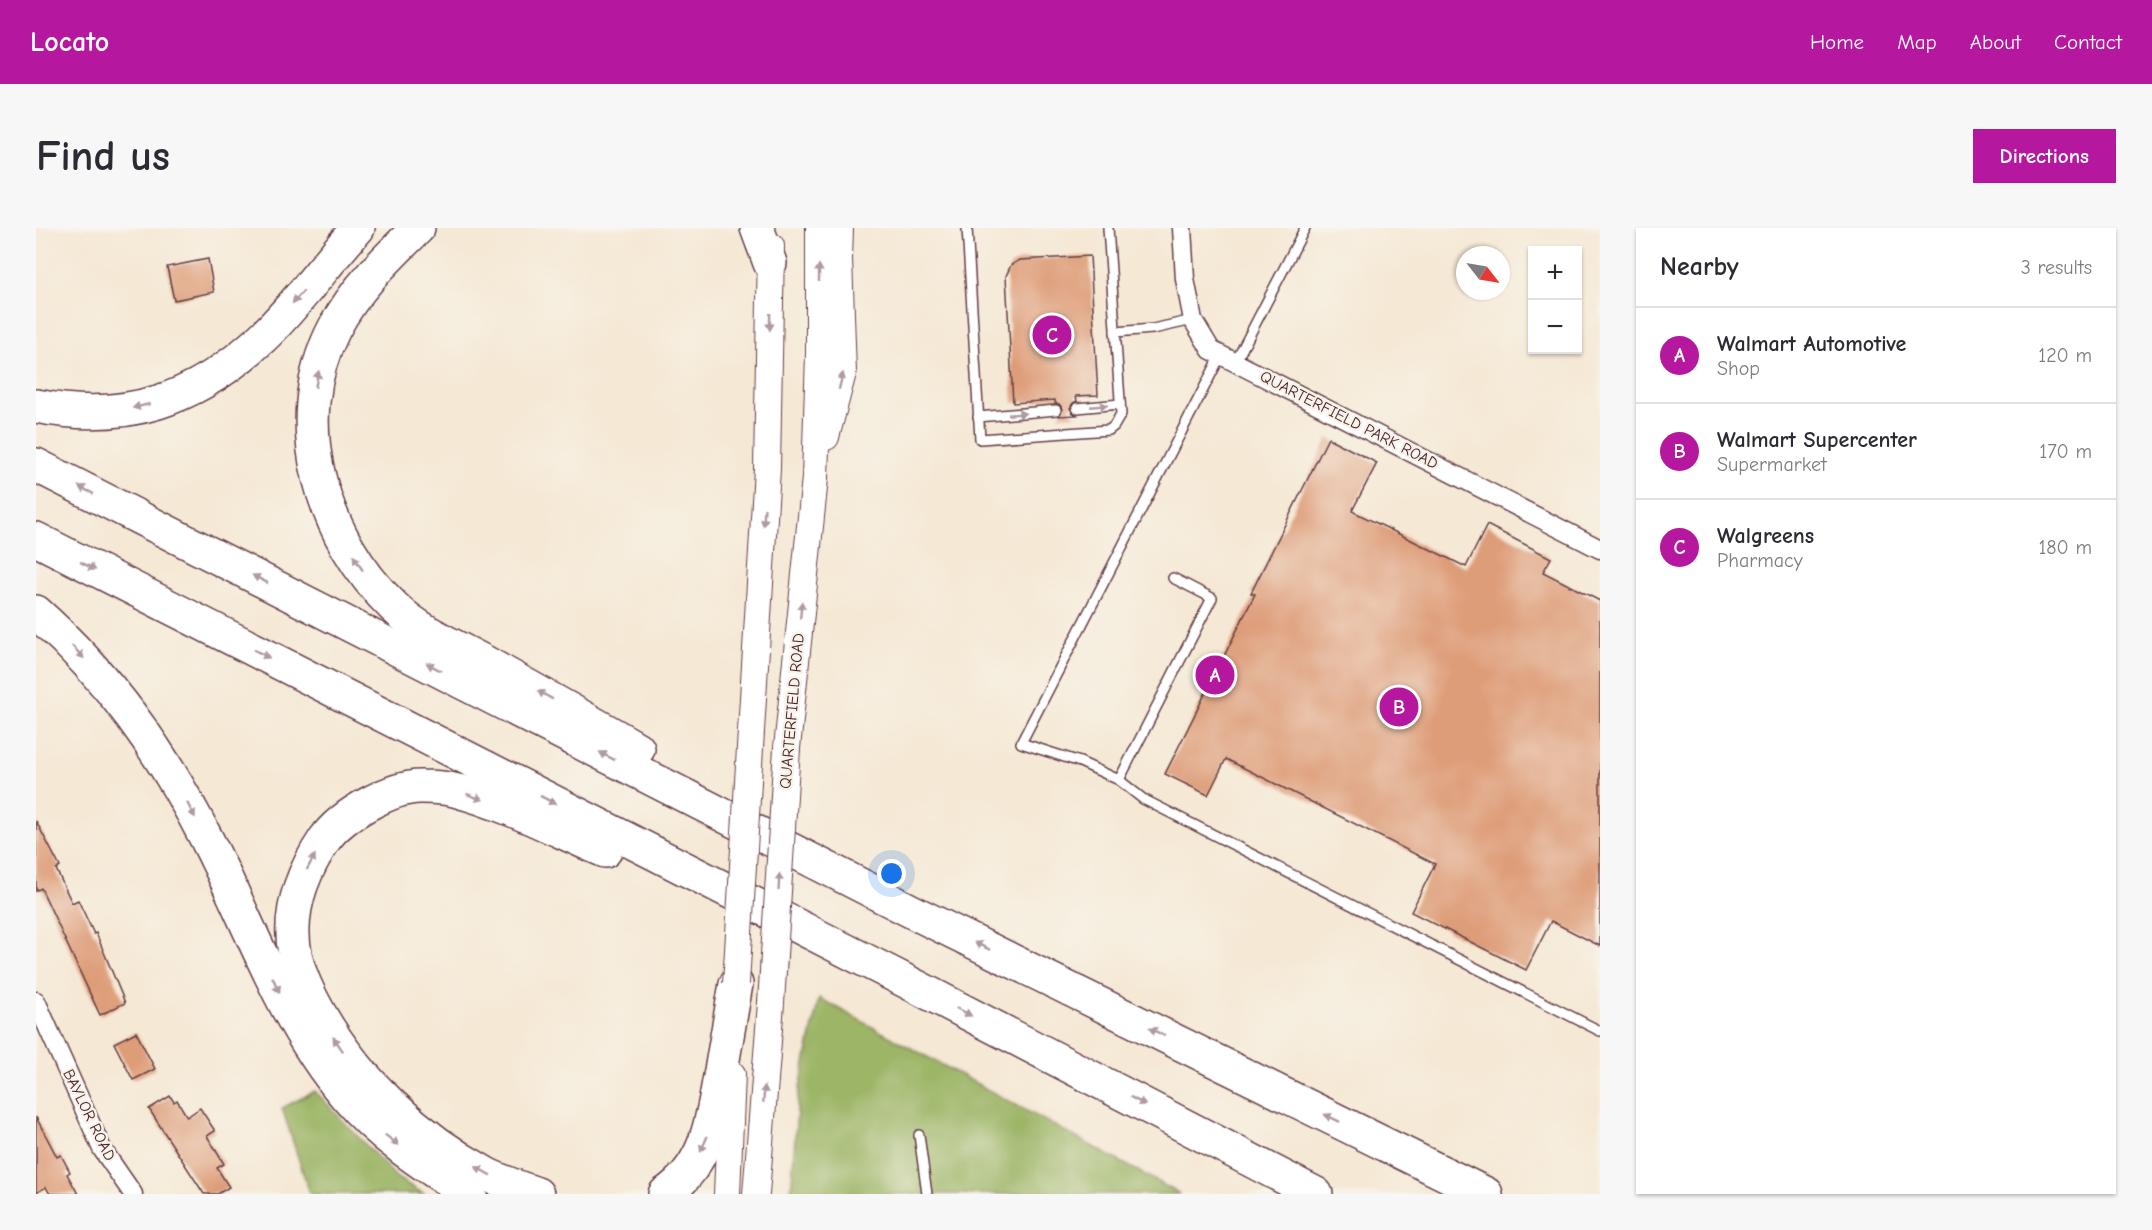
<!DOCTYPE html>
<html lang="en">
<head>
<meta charset="utf-8">
<style>
  :root { --surface:#fff; --page:#f7f7f7; --text:#2b2b33; --muted:#7c7c81; --line:#e1e1e2; --accent:#b5179e }
  body { margin:0; font-family:"Comic Neue",sans-serif; background:var(--page); color:var(--text) }
  .controls { position:absolute; right:18px; top:18px; display:grid; overflow:hidden; border-radius:0px; box-shadow:0 2px 4px #0004 }
  .controls button { width:54px; height:54px; display:grid; place-items:center; padding:0; border:0; border-bottom:2px solid var(--line); background:var(--surface); color:var(--text); font:30px sans-serif }
  .compass { position:absolute; left:1420px; top:18px; width:54px; height:54px; border-radius:50%; background:var(--surface); box-shadow:0 2px 4px #0004; rotate:121deg }
  .you { position:absolute; left:856px; top:646px; width:21px; height:21px; margin:-15px; border:4px solid #fff; border-radius:50%; background:#1a73e8; box-shadow:0 0 0 9px #1a73e833 }
  .badge { display:grid; place-items:center; width:39px; height:39px; border-radius:50%; background:var(--accent); color:#fff; font-size:20px; font-weight:700 }
  .pin { position:absolute; translate:-50% -50%; border:3px solid #fff; box-shadow:0 2px 6px #0006 }
  .list { margin:0; padding:0; list-style:none }
  h2 { display:flex; justify-content:space-between; align-items:center; height:78px; margin:0; padding:0 24px; font-size:26px }
  h2 small { font-size:20px; font-weight:400; color:var(--muted) }
  .list li { display:grid; grid-template-columns:39px 1fr auto; gap:18px; align-items:center; box-sizing:border-box; height:96px; padding:0 24px; border-top:2px solid var(--line) }
  .list b { display:block; font-size:22px; white-space:nowrap }
  .list p { margin:0; font-size:20px; white-space:nowrap; color:var(--muted) }
  .list em { font-size:20px; font-style:normal; color:var(--muted) }
  .map { position:relative; flex:none; width:1564px; height:966px; overflow:hidden; border-radius:0px }
  header { display:flex; align-items:center; gap:36px; box-sizing:border-box; height:84px; padding:0 30px; background:var(--accent); color:#fff }
  header strong { font-size:28px }
  nav { display:flex; gap:33px; margin-inline-start:auto; font-size:21px }
  .intro { display:flex; align-items:center; justify-content:space-between; box-sizing:border-box; height:144px; padding:0 36px }
  h1 { margin:0; font-size:42px }
  .button { padding:15px 27px; border-radius:0px; background:var(--accent); color:#fff; font-size:21px; font-weight:700 }
  main { display:flex; gap:36px; padding:0 36px }
  aside { flex:1; background:var(--surface); border-radius:0px; box-shadow:0 2px 4px #0004 }
  .map>svg:first-child { display:block }
  .forest { fill:#9cb566; stroke:#736a48; stroke-width:1.5 }
  .building { fill:#de9d79 }
  .lines { fill:none; stroke-linecap:round; stroke-linejoin:round }
  .service-casing { stroke:#643d44; stroke-width:12 }
  .minor-casing { stroke:#643d44; stroke-width:21 }
  .secondary-casing { stroke:#643d44; stroke-width:28 }
  .motorway-casing { stroke:#643d44; stroke-width:36 }
  .service { stroke:#fff; stroke-width:9 }
  .minor { stroke:#fff; stroke-width:18 }
  .secondary { stroke:#fff; stroke-width:26 }
  .motorway { stroke:#fff; stroke-width:33 }
  .secondary-bridge-casing { stroke:#643d44; stroke-width:28; stroke-linecap:butt }
  .secondary-bridge { stroke:#fff; stroke-width:26 }
  .oneway { fill:#ae9aa0 }
  .labels { text-anchor:middle; dominant-baseline:central; stroke-width:5; stroke-linejoin:round; paint-order:stroke }
  .street-label { font-size:16px; fill:#4a1f2b; stroke:#f7f3e8 }
</style>
</head>
<body>
<header>
<strong>Locato</strong>
<nav><a>Home</a><a>Map</a><a>About</a><a>Contact</a></nav>
</header>
<div class="intro"><h1>Find us</h1><a class="button">Directions</a></div>
<main>
<div class="map">
<svg width="1564" height="966" viewBox="0 0 1564 966">
  <rect width="100%" height="100%" fill="#f7f3e8"/>
  <filter id="ink" filterUnits="userSpaceOnUse"><feTurbulence type="fractalNoise" baseFrequency=".0167" numOctaves="2"/><feDisplacementMap in="SourceGraphic" scale="12" xChannelSelector="R" yChannelSelector="G"/><feConvolveMatrix kernelMatrix="1 2 1 2 8 2 1 2 1" color-interpolation-filters="sRGB"/></filter>
  <filter id="wash" filterUnits="userSpaceOnUse"><feTurbulence type="fractalNoise" baseFrequency=".008" numOctaves="4" result="noise"/><feDisplacementMap in="SourceGraphic" scale="24" xChannelSelector="R" yChannelSelector="G"/><feGaussianBlur stdDeviation="1.35" result="paint"/><feColorMatrix in="noise" values="0 0 0 0 0 0 0 0 0 0 0 0 0 0 0 0 0 1.4 0 .05"/><feComposite in="paint" operator="in"/></filter>
  <g filter="url(#wash)">
    <rect width="100%" height="100%" fill="#f5e8d4"/>
    <g class="forest">
      <path d="M 783,770 L 1144,966 L 755,966 L 762,868 Z"/>
      <path d="M 279,863 L 361,950 L 388,966 L 274,966 L 246,880 Z"/>
    </g>
    <g id="blocks">
      <g class="building">
        <path d="M 1054,28 L 1062,167 L 1040,168 L 1041,173 L 1037,175 L 1034,180 L 1036,184 L 1041,187 L 1023,188 L 1027,181 L 1023,176 L 1019,175 L 1019,172 L 977,175 L 970,48 L 975,37 L 984,32 Z"/>
        <path d="M 172,31 L 178,64 L 138,72 L 131,39 Z"/>
        <path d="M 1292,210 L 1341,235 L 1316,283 L 1430,339 L 1451,297 L 1515,330 L 1507,344 L 1564,373 L 1564,718 L 1515,693 L 1490,742 L 1375,684 L 1399,636 L 1190,531 L 1172,567 L 1129,546 L 1219,366 L 1215,365 Z"/>
        <path d="M 0,593 L 24,639 L 20,641 L 36,675 L 42,672 L 58,706 L 60,705 L 89,775 L 64,787 L 5,660 L 0,663 Z"/>
        <path d="M 100,804 L 119,841 L 97,852 L 78,815 Z"/>
        <path d="M 134,868 L 138,874 L 141,872 L 151,889 L 164,880 L 179,903 L 171,908 L 188,936 L 181,940 L 193,959 L 182,966 L 168,966 L 113,881 Z"/>
        <path d="M 0,889 L 21,929 L 25,927 L 34,944 L 31,946 L 42,966 L 14,966 L 10,959 L 0,965 Z"/>
      </g>
    </g>
  </g>
  <g filter="url(#ink)">
    <use href="#blocks" fill-opacity="0" stroke="#643d44" stroke-width="1.5"/>
    <g class="lines">
      <defs>
        <g id="service">
          <path d="M 931,0 L 944,211 L 1073,202 L 1078,198 L 1085,186 L 1072,0"/>
          <path d="M 1079,104 L 1117,101 L 1157,92"/>
          <path d="M 1185,127 L 985,515 L 1044,534 L 1083,552 L 1107,571 L 1564,803"/>
          <path d="M 1199,135 L 1269,0"/>
          <path d="M 1041,180 L 1084,176"/>
          <path d="M 942,189 L 1020,182"/>
          <path d="M 1083,552 L 1176,370 L 1137,350"/>
          <path d="M 883,907 L 891,966"/>
        </g>
        <g id="minor">
          <path d="M 1146,0 L 1149,51 L 1157,92 L 1175,122 L 1564,321"/>
          <path d="M 0,773 L 66,921 L 97,966"/>
        </g>
        <g id="secondary">
          <path d="M 790,209 L 807,145 L 803,30 L 804,0"/>
          <path d="M 715,503 L 731,241 L 735,18"/>
          <path d="M 751,520 L 779,250 L 783,126 L 783,0"/>
          <path d="M 691,966 L 696,846"/>
          <path d="M 720,966 L 735,775"/>
        </g>
        <g id="motorway">
          <path d="M 382,0 C 350,31 319,61 298,101 C 250,194 286,310 358,379 C 384,404 421,419 452,436 C 502,464 552,492 602,521"/>
          <path d="M 721,0 L 734,35"/>
          <path d="M 0,178 C 90,196 160,172 226,110 C 261,77 289,36 322,0"/>
          <path d="M 0,237 L 885,688 L 1450,966"/>
          <path d="M 0,311 L 858,747 L 1280,966"/>
          <path d="M 0,384 C 74,450 125,522 170,610 C 215,697 246,793 310,868 C 344,909 389,938 434,966"/>
          <path d="M 501,966 C 484,960 466,954 450,946 C 383,909 323,854 285,788 C 274,769 263,748 259,726 C 251,684 266,645 289,611 C 306,587 356,558 386,559 C 398,559 412,560 422,563 C 471,576 522,603 569,623"/>
          <path d="M 629,966 C 672,937 676,891 685,843 C 690,814 695,785 700,756"/>
        </g>
      </defs>
      <use href="#service" class="service-casing"/>
      <use href="#minor" class="minor-casing"/>
      <use href="#secondary" class="secondary-casing"/>
      <use href="#motorway" class="motorway-casing"/>
      <use href="#service" class="service"/>
      <use href="#minor" class="minor"/>
      <use href="#secondary" class="secondary"/>
      <use href="#motorway" class="motorway"/>
      <defs>
        <g id="secondary-bridge">
          <path d="M 700,756 L 715,503"/>
          <path d="M 735,775 L 751,520"/>
        </g>
      </defs>
      <use href="#secondary-bridge" class="secondary-bridge-casing"/>
      <use href="#secondary-bridge" class="secondary-bridge"/>
    </g>
    <defs><path id="oneway-solid" d="M-6-.8H1V-3.2L6.5 0L1 3.2V.8H-6Z" transform="scale(1.5)"/></defs>
    <g class="oneway">
      <use href="#oneway-solid" transform="translate(783 45) rotate(-90)"/>
      <use href="#oneway-solid" transform="translate(262 69) rotate(131)"/>
      <use href="#oneway-solid" transform="translate(734 94) rotate(91)"/>
      <use href="#oneway-solid" transform="translate(281 151) rotate(-78)"/>
      <use href="#oneway-solid" transform="translate(805 153) rotate(-76)"/>
      <use href="#oneway-solid" transform="translate(105 178) rotate(167)"/>
      <use href="#oneway-solid" transform="translate(1063 178) rotate(-5)"/>
      <use href="#oneway-solid" transform="translate(981 186) rotate(-5)"/>
      <use href="#oneway-solid" transform="translate(50 262) rotate(-153)"/>
      <use href="#oneway-solid" transform="translate(728 289) rotate(93)"/>
      <use href="#oneway-solid" transform="translate(322 335) rotate(-123)"/>
      <use href="#oneway-solid" transform="translate(52 338) rotate(27)"/>
      <use href="#oneway-solid" transform="translate(224 351) rotate(-153)"/>
      <use href="#oneway-solid" transform="translate(765 382) rotate(-84)"/>
      <use href="#oneway-solid" transform="translate(42 424) rotate(47)"/>
      <use href="#oneway-solid" transform="translate(226 426) rotate(27)"/>
      <use href="#oneway-solid" transform="translate(398 439) rotate(-153)"/>
      <use href="#oneway-solid" transform="translate(509 467) rotate(-151)"/>
      <use href="#oneway-solid" transform="translate(571 528) rotate(-153)"/>
      <use href="#oneway-solid" transform="translate(439 569) rotate(20)"/>
      <use href="#oneway-solid" transform="translate(512 572) rotate(27)"/>
      <use href="#oneway-solid" transform="translate(155 582) rotate(62)"/>
      <use href="#oneway-solid" transform="translate(275 634) rotate(-62)"/>
      <use href="#oneway-solid" transform="translate(743 654) rotate(-87)"/>
      <use href="#oneway-solid" transform="translate(946 718) rotate(-154)"/>
      <use href="#oneway-solid" transform="translate(240 757) rotate(65)"/>
      <use href="#oneway-solid" transform="translate(928 784) rotate(27)"/>
      <use href="#oneway-solid" transform="translate(1121 804) rotate(-154)"/>
      <use href="#oneway-solid" transform="translate(302 816) rotate(-125)"/>
      <use href="#oneway-solid" transform="translate(728 866) rotate(-85)"/>
      <use href="#oneway-solid" transform="translate(1102 873) rotate(27)"/>
      <use href="#oneway-solid" transform="translate(1296 890) rotate(-154)"/>
      <use href="#oneway-solid" transform="translate(356 912) rotate(37)"/>
      <use href="#oneway-solid" transform="translate(668 916) rotate(114)"/>
      <use href="#oneway-solid" transform="translate(447 943) rotate(-151)"/>
    </g>
  </g>
  <g class="labels">
    <g class="street-label">
      <text transform="translate(1313 192) rotate(27)">QUARTERFIELD PARK ROAD</text>
      <text transform="translate(756 483) rotate(-85)">QUARTERFIELD ROAD</text>
      <text transform="translate(53 887) rotate(64)">BAYLOR ROAD</text>
    </g>
  </g>
</svg>
<div class="controls">
<button>+</button>
<button>−</button>
</div>
<svg class="compass" viewBox="-18 -18 36 36"><path d="M0-13l5 13h-10z" fill="#e53935"/><path d="M0 13l5-13h-10z" fill="#7c7c81"/></svg>
<div class="you"></div>
<div class="pin badge" style="left:1179px;top:447px">A</div>
<div class="pin badge" style="left:1363px;top:479px">B</div>
<div class="pin badge" style="left:1016px;top:107px">C</div>
</div>
<aside>
<h2>Nearby<small>3 results</small></h2>
<ul class="list">
<li><span class="badge">A</span><div><b>Walmart Automotive</b><p>Shop</p></div><em>120 m</em></li>
<li><span class="badge">B</span><div><b>Walmart Supercenter</b><p>Supermarket</p></div><em>170 m</em></li>
<li><span class="badge">C</span><div><b>Walgreens</b><p>Pharmacy</p></div><em>180 m</em></li>
</ul>
</aside>
</main>
</body>
</html>
